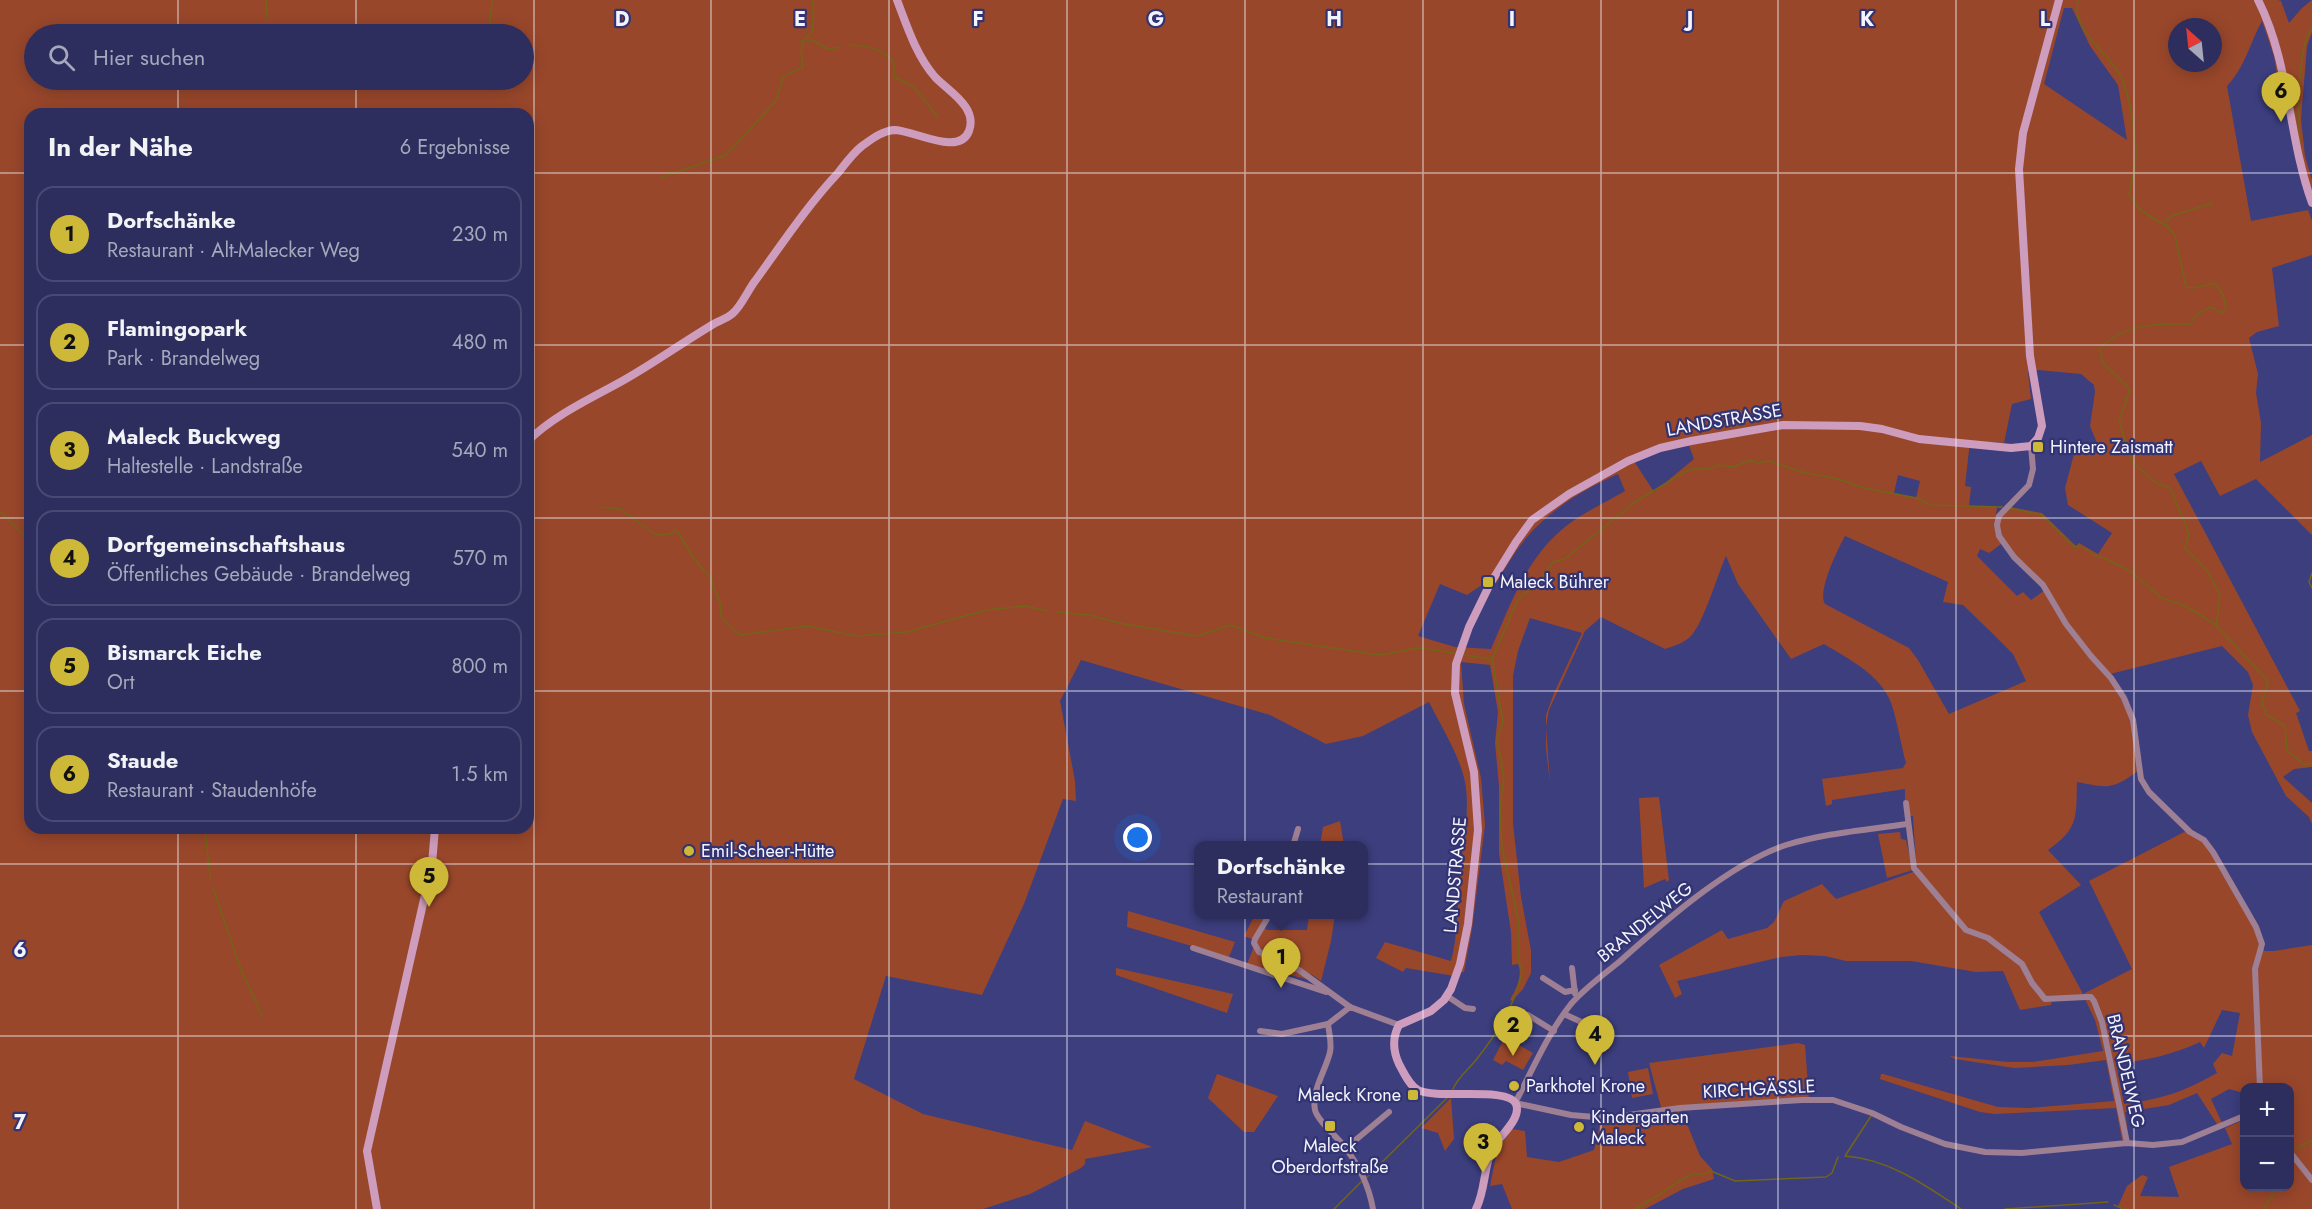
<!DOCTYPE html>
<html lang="de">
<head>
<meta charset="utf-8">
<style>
  :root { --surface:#2d2e5e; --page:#393a67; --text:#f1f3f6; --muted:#a7a8bc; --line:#484a73; --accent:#ceb837 }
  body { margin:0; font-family:Jost,sans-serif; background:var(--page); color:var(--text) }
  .controls { position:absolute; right:18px; bottom:18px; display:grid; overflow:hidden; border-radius:12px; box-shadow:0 3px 15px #0003 }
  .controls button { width:54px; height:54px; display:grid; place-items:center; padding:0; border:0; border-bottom:2px solid var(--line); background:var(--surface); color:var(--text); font:30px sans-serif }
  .compass { position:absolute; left:2168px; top:18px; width:54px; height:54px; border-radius:50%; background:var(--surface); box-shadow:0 3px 15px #0003; rotate:333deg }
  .you { position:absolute; left:1138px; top:838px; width:21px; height:21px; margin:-15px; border:4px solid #fff; border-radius:50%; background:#1a73e8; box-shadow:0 0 0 9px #1a73e833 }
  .badge { display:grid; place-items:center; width:39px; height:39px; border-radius:50%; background:var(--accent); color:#111; font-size:20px; font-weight:700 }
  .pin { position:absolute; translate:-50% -50px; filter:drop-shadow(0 2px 3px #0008) }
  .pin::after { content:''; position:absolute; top:32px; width:21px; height:18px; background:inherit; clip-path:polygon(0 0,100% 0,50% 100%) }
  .popup { position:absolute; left:1194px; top:841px; width:174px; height:78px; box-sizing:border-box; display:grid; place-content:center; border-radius:12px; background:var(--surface); filter:drop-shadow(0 2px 4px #0005); font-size:20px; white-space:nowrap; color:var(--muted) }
  .popup b { font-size:22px; color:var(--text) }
  .popup::after { content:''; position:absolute; left:50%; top:100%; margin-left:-12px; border:12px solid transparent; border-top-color:var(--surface) }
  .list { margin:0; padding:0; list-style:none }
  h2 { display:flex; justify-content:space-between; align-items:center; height:78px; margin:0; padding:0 24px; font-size:26px }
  h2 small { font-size:20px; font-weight:400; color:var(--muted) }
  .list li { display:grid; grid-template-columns:39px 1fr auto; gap:18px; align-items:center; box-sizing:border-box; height:96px; margin:0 12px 12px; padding:0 12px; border:2px solid var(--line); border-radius:18px }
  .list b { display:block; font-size:22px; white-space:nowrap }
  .list p { margin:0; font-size:20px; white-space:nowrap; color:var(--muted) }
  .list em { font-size:20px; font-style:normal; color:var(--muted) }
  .icon { flex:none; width:33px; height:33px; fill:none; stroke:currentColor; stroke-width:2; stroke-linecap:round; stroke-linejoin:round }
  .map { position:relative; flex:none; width:2312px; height:1209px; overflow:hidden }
  .search { position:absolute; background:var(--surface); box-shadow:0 3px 15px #0003; left:24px; top:24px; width:510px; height:66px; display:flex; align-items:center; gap:15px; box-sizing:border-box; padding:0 21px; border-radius:33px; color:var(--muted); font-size:22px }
  .panel { position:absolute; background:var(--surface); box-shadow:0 3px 15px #0003; left:24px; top:108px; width:510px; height:726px; border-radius:18px }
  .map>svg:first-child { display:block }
  .green { fill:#99472b; fill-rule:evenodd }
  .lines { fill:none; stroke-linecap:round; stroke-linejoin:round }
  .stream { stroke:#726517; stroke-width:1.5 }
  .street { stroke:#9e7f93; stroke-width:6 }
  .secondary { stroke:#ce9dbe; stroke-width:8 }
  .grid { fill:none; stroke:#f3f4fc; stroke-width:1.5; stroke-opacity:0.55 }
  .poi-dot { fill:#ceb837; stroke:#323372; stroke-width:2 }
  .labels { text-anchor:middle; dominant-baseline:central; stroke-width:4.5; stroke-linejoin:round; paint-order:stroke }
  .street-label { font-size:18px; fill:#f3f4fc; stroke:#323372 }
  .poi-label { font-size:18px; fill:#f3f4fc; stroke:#323372; text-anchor:start }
  .grid-label { font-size:20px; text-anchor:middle; font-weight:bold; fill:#f3f4fc; stroke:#323372; stroke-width:4.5; stroke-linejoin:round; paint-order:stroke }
</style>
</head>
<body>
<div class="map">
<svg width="2312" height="1209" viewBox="0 0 2312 1209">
  <rect width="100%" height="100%" fill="#3c3e7e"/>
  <g class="green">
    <path d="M 0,0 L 2278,0 L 2281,1 L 2289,23 L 2302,8 L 2312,0 L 2312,32 L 2307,46 L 2301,119 L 2305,156 L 2312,180 L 2312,194 L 2305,173 L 2287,79 L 2278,81 L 2274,56 L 2262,21 C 2250,43 2245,67 2227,86 L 2251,221 L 2308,210 L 2312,221 L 2312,255 L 2272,268 L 2279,326 L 2257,332 L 2249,338 L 2258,374 L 2256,393 L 2261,423 L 2260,462 L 2312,435 L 2312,535 L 2256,479 L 2220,496 L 2201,461 L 2174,474 L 2300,711 L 2296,713 L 2309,751 L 2312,751 L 2312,767 L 2294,769 L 2283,777 L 2312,803 L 2312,824 L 2309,817 L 2286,796 L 2252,732 L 2248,715 L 2253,685 L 2248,672 L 2222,646 L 2106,675 L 2134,720 L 2139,770 C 2113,790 2108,788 2077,782 C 2076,818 2079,828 2048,850 L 2081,885 L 2039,912 L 2083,994 L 2132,969 L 2089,881 L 2190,829 L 2201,836 L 2264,945 L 2264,951 L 2274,951 L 2312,945 L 2312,1209 L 2123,1209 L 2118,1206 L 2127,1186 L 2142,1175 L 2148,1177 L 2140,1196 L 2179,1197 L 2169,1167 L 2232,1144 L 2225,1128 L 2244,1120 L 2244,1186 L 2290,1186 L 2290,1088 L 2244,1088 L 2244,1093 L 2229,1089 L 2211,1099 L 2222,1123 L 2217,1124 L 2197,1093 L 2169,1105 L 2125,1112 L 2129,1140 L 2122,1140 L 2116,1108 L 1995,1114 L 1980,1112 L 1880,1079 L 1881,1074 L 1883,1074 L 1998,1107 L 2029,1108 L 2114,1101 L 2106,1060 L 2068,1065 L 2014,1068 L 1955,1059 L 1950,1056 L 2008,1062 L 2033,1062 L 2103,1051 L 2095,1020 L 2085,999 L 2052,1000 L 2051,1005 L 2020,1010 L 2003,971 L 1976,972 L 1911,961 L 1846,961 L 1825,956 L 1802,955 L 1781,957 L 1677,981 L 1682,994 L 1675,998 L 1659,965 L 1722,930 L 1728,939 L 1767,928 L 1774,922 L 1784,901 L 1822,884 L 1836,899 L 1919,870 L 1916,863 L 1913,816 L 1905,816 L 1905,789 L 1832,800 L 1832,804 L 1826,806 L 1822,779 L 1903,768 L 1906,763 C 1901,745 1896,713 1889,698 C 1876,672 1847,658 1824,644 L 1791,659 L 1738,584 L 1726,556 C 1717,576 1704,622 1691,636 C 1684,643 1674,646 1665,649 L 1601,617 L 1585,631 L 1549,710 L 1546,727 L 1550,783 L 1546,749 L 1546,715 L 1554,693 L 1582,633 L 1530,618 L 1518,651 L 1513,676 L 1513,823 L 1521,897 L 1531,950 L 1531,973 L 1523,989 L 1512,1001 L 1510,1000 C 1516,989 1523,976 1518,964 L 1512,965 L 1511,932 L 1499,853 L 1499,786 L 1495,743 L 1498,712 L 1490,665 L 1461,662 L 1464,704 L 1481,778 L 1485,825 L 1472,929 L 1464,972 L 1454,973 L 1454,976 L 1406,968 L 1403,972 L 1376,958 L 1385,942 L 1451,961 C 1458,935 1457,909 1459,883 C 1461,850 1471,815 1465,782 C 1459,754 1442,728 1429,702 L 1363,736 L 1326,744 L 1270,715 L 1081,660 L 1060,701 L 1075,781 L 1076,801 L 1063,799 L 1024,904 L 982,995 L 886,976 L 854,1079 L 923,1114 L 1072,1150 L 1085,1121 L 1152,1147 L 1085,1159 L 1085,1164 L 1081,1168 L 1030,1194 L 983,1209 L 0,1209 ZM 2064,8 L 2072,8 L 2090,46 L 2118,85 L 2127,140 L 2044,84 ZM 2177,27 L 2213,27 L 2213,63 L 2177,63 ZM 34,34 L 524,34 L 524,80 L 34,80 ZM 30,114 L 528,114 L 528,828 L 30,828 ZM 2038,370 L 2081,374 L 2094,385 L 2095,392 L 2090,426 L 2097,443 L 2074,454 L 2065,488 L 2068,505 L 2112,533 L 2098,554 L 2079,543 L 2076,546 L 2042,513 L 2010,507 L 2001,517 L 1996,514 L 1997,507 L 1969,506 L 1971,487 L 1965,486 L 1970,441 L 2004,443 L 2012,404 L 2031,399 L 2028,372 ZM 1687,440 L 1694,459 L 1654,492 L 1632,458 ZM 1618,474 L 1625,491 C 1605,503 1582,513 1565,527 C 1526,558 1510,606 1491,649 L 1455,647 L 1418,636 L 1440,584 L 1467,595 L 1489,580 L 1496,583 C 1506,567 1515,551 1527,537 C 1551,509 1584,489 1618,474 ZM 1898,475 L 1920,481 L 1916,498 L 1894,493 ZM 1845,536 L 1948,582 L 1943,602 L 1963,605 L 1991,632 L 2013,654 L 2026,681 L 1949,714 L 1918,660 L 1909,648 L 1825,604 C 1817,591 1838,549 1845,536 ZM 2005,541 L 2016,556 L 2048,588 L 2031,600 L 2023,592 L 2017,596 L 1977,556 L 1980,549 L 1989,553 ZM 2222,1010 L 2240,1013 L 2232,1056 L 2222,1053 L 2213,1064 L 2217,1073 C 2181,1093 2165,1098 2124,1104 L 2116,1064 C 2146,1060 2173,1055 2200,1042 L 2204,1048 Z"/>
    <path d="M 1659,797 L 1669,880 L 1667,882 L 1665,879 L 1644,888 L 1639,798 Z"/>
    <path d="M 1340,821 L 1344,845 L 1320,845 L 1323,827 Z"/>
    <path d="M 1900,832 L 1901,839 L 1906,840 L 1913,870 L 1887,878 L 1878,834 Z"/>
    <path d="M 1128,911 L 1235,942 L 1229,957 L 1127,927 Z"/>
    <path d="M 1255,915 L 1268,915 L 1260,927 L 1268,930 L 1307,930 L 1309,915 L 1335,915 L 1331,941 L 1321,981 L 1311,974 L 1306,979 L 1247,964 L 1253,949 L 1252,939 L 1244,936 Z"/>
    <path d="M 1116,968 L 1233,994 L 1227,1013 L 1116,975 Z"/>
    <path d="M 1505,1037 L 1533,1053 L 1523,1070 L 1506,1061 L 1502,1065 L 1493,1060 Z"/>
    <path d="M 1798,1043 L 1805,1045 L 1809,1100 L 1681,1109 L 1700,1156 L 1712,1169 L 1714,1179 L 1683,1189 L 1645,1209 L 1512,1209 L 1502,1184 L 1490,1186 L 1497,1150 L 1512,1129 L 1525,1131 L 1527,1157 L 1559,1162 L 1594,1150 L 1601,1120 L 1662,1111 L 1649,1063 Z"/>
    <path d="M 1648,1068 L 1653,1094 L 1632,1098 L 1628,1072 Z"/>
    <path d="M 1217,1074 L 1278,1096 L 1254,1132 L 1244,1132 L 1208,1098 Z"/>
    <path d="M 1451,1098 L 1454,1139 L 1445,1151 L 1438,1133 L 1421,1128 Z"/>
  </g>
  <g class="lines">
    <g class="stream">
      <path d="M 266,0 L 267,19"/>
      <path d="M 2078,0 C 2071,33 2109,51 2121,77 C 2129,92 2136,137 2136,154 C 2136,167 2131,182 2129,195 L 2139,209 L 2169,228 L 2175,235 L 2186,287 L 2193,288 L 2215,283 L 2223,295 L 2226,308 L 2222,313 L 2211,307 L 2199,313 L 2190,324 C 2157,323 2122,324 2099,350 L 2103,363 L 2130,389 L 2119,421 L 2132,462 L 2156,483 L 2170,488 L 2189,533 L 2185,548 L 2208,572 L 2220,595 L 2216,625 L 2268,681 L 2262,704 L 2267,715 L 2285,726 L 2287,750 L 2304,765 L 2312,763"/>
      <path d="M 268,29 L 268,34"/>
      <path d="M 489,34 L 492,0"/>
      <path d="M 805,40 L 812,40 L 828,49 L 840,47"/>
      <path d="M 850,45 C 865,45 887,50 894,64 L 894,77 L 913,86 L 938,117"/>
      <path d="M 273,80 L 273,82"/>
      <path d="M 2300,142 C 2298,118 2297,45 2312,28"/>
      <path d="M 660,178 L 726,155 L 776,101 L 783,77 L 803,67 L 801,53 L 803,40 L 812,32 L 813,26 L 813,0"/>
      <path d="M 2166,226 L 2166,220 L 2174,215 L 2213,203"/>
      <path d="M 599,507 L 620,509 L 656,535 L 669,534 L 675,531 L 678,532 L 695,560 L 710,577 L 720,603 L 721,617 L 740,635 L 807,626 L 856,636 L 907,632 L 986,610 L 1026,606 L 1047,611"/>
      <path d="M 2010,508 L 2042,515 L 2073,546 L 2084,548 L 2094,555 L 2109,560 L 2133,573 L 2161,598 L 2186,606 L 2216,625"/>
      <path d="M 0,511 L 30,541"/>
      <path d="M 2312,573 L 2309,582 L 2312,588"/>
      <path d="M 1057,612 L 1090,615 L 1119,623 L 1196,636 L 1231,625 L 1265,638 L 1380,655 L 1418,648 L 1454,653"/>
      <path d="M 1464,655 L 1492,659"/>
      <path d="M 205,828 L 210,878"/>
      <path d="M 213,888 L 242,972 L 262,1015"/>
      <path d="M 1453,1089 C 1458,1077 1468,1070 1476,1060 C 1496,1035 1516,1003 1522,972 L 1519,962 L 1519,923 L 1502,847 L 1500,807 L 1504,778 L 1497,738 L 1503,722 L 1492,659 L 1517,601 L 1542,577 L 1553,562 L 1565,559 L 1635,502 L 1681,474 L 1692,469 L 1708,469 L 1719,465 L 1734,467 L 1749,460 L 1758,463 L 1769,461 L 1802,472 L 1838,479 L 1864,488 L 1917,498 L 1930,505 L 2002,507"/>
      <path d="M 1871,1116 L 1845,1156 C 1889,1159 1925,1185 1961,1209"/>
      <path d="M 2297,1149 L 2312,1140"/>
      <path d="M 1365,1179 L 1449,1096"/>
      <path d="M 2114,1205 L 2123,1209"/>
      <path d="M 1334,1209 L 1361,1182"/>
      <path d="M 1636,1209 L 1691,1174 L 1704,1174 L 1711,1171 L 1735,1181 L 1826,1177 L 1832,1173 L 1838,1157"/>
      <path d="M 2005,1209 L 2108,1202"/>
      <path d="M 2264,1209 L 2278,1186"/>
    </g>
    <g class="street">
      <path d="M 2031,446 L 2033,469 L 2029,485 L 1999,516 L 1997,525 L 1999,536 L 2014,557 L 2043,585 L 2066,624 L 2091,656 L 2111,678 L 2124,698 L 2133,720 L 2141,779 L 2149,792 L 2190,832 L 2204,840 L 2213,852 L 2256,927 L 2262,944 L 2255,969 L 2260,1088"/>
      <path d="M 1906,803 L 1914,868 L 1966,930 L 1988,938 L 2022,964 L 2032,983 L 2045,999 L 2086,997 L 2091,997 L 2094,1001 L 2102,1022 L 2127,1143"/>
      <path d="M 1907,824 C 1866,830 1826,833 1786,845 C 1729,864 1664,922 1619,962 C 1603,975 1585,988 1571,1004 C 1548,1033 1532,1071 1515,1103 L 1571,1115 L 1606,1118 L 1680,1108 L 1802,1100 L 1833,1100 L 1872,1113 L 1901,1127 L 1945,1144 L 1985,1152 L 2022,1153 L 2127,1143 L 2153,1145 L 2182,1142 L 2244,1116"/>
      <path d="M 1293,846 L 1298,829"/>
      <path d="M 1270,914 L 1255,939 L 1254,943 L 1259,952 L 1299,970 L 1350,1007"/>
      <path d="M 1193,948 L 1326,992"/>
      <path d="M 1572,968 L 1575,994"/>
      <path d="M 1543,978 L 1565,992 L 1575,990"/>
      <path d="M 1447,996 L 1465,1008 L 1473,1009"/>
      <path d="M 1564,1014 L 1588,1025 L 1592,1030"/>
      <path d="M 1528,1015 L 1554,1031"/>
      <path d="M 1260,1031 L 1282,1034 L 1328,1024"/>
      <path d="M 1346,1148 L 1389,1112"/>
      <path d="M 2290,1152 L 2312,1180"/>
      <path d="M 1373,1209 C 1369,1186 1358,1164 1344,1146 C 1337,1137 1317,1120 1315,1110 C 1311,1091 1326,1070 1330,1052 C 1332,1043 1329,1033 1328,1024 L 1350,1007 L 1399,1025"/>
    </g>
    <g class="secondary">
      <path d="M 2258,0 C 2290,63 2288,137 2312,203"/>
      <path d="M 528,441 C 554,415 592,398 624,380 C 654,363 682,343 712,325 C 718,321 726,319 732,314 C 741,307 748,290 755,281 C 782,244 807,206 838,173 C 845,164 853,153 862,146 C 872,139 882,131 894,130 C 914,130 959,157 969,131 C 978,107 948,91 935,77 C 916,55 907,26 897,0"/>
      <path d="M 377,1209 L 367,1151 L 432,864 L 435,828"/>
      <path d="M 1476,1209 C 1486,1189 1483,1167 1493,1148 C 1499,1136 1522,1119 1516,1104 C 1508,1086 1438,1100 1418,1090 C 1409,1085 1404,1073 1399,1064 C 1393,1051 1392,1038 1399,1025 L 1431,1011 L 1444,1000 L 1451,989 L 1460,964 L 1468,924 L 1478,830 L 1474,772 L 1455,693 L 1456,664 L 1469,627 L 1490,584 L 1516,542 L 1532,520 L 1569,494 L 1628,461 L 1660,448 L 1691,441 L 1783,425 L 1860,426 L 1882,429 L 1919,439 L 2011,448 L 2031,446 L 2038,438 L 2042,426 L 2030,356 L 2019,169 L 2023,133 L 2059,0"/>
    </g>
  </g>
  <path class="grid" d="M 178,0 L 178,34M 356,0 L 356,34M 534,0 L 534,1209M 711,0 L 711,1209M 889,0 L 889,1209M 1067,0 L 1067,1209M 1245,0 L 1245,1209M 1423,0 L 1423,1209M 1601,0 L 1601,1209M 1778,0 L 1778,1209M 1956,0 L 1956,1209M 2134,0 L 2134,1209M 178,80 L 178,114M 356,80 L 356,114M 0,173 L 30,173M 528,173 L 2312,173M 0,345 L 30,345M 528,345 L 2312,345M 0,518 L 30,518M 528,518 L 2312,518M 0,691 L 30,691M 528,691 L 2312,691M 178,828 L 178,1209M 356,828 L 356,1209M 0,864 L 2312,864M 0,1036 L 2312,1036"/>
  <g class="poi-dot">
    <rect x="2032" y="441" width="12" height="12" rx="3"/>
    <rect x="1482" y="576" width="12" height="12" rx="3"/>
    <circle cx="689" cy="851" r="6"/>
    <circle cx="1514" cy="1086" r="6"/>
    <rect x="1407" y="1089" width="12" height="12" rx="3"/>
    <rect x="1324" y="1120" width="12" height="12" rx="3"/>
    <circle cx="1579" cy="1127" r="6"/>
  </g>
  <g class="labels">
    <g class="street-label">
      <text transform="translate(1724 420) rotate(-10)">LANDSTRASSE</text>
      <text transform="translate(1455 875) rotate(-85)">LANDSTRASSE</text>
      <text transform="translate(1645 922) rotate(-39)">BRANDELWEG</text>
      <text transform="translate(2126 1071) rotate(77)">BRANDELWEG</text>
      <text transform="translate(1759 1089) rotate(-3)">KIRCHGÄSSLE</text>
    </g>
    <g class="poi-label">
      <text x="2050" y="447">Hintere Zaismatt</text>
      <text x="1500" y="582">Maleck Bührer</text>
      <text x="701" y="851">Emil-Scheer-Hütte</text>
      <text x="1526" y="1086">Parkhotel Krone</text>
      <text x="1401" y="1095" text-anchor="end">Maleck Krone</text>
      <text x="1591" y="1117">Kindergarten<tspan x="1591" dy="21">Maleck</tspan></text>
      <text x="1330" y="1146" text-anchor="middle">Maleck<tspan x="1330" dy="21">Oberdorfstraße</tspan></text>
    </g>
  </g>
  <g class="grid-label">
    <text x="622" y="26">D</text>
    <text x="800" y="26">E</text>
    <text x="978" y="26">F</text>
    <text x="1156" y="26">G</text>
    <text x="1334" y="26">H</text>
    <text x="1512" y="26">I</text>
    <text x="1690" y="26">J</text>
    <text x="1867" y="26">K</text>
    <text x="2045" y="26">L</text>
    <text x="20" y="957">6</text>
    <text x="20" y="1129">7</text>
  </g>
</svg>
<div class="controls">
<button>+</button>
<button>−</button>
</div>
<svg class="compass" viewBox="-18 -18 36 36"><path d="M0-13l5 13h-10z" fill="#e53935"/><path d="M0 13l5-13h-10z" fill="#a7a8bc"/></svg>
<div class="you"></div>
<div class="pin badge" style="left:1281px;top:988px">1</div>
<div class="popup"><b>Dorfschänke</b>Restaurant</div>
<div class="pin badge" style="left:1513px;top:1056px">2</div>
<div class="pin badge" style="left:1483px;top:1173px">3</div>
<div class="pin badge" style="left:1595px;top:1065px">4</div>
<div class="pin badge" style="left:429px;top:907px">5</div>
<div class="pin badge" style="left:2281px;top:122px">6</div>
<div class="search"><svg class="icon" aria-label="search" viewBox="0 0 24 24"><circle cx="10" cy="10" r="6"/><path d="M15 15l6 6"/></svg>Hier suchen</div>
<section class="panel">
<h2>In der Nähe<small>6 Ergebnisse</small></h2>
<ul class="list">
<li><span class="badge">1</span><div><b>Dorfschänke</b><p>Restaurant · Alt-Malecker Weg</p></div><em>230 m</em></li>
<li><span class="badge">2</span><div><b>Flamingopark</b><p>Park · Brandelweg</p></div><em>480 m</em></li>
<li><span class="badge">3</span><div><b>Maleck Buckweg</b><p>Haltestelle · Landstraße</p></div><em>540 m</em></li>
<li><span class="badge">4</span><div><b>Dorfgemeinschaftshaus</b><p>Öffentliches Gebäude · Brandelweg</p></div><em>570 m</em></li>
<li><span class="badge">5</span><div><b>Bismarck Eiche</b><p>Ort</p></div><em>800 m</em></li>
<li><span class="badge">6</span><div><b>Staude</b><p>Restaurant · Staudenhöfe</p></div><em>1.5 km</em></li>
</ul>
</section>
</div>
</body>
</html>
